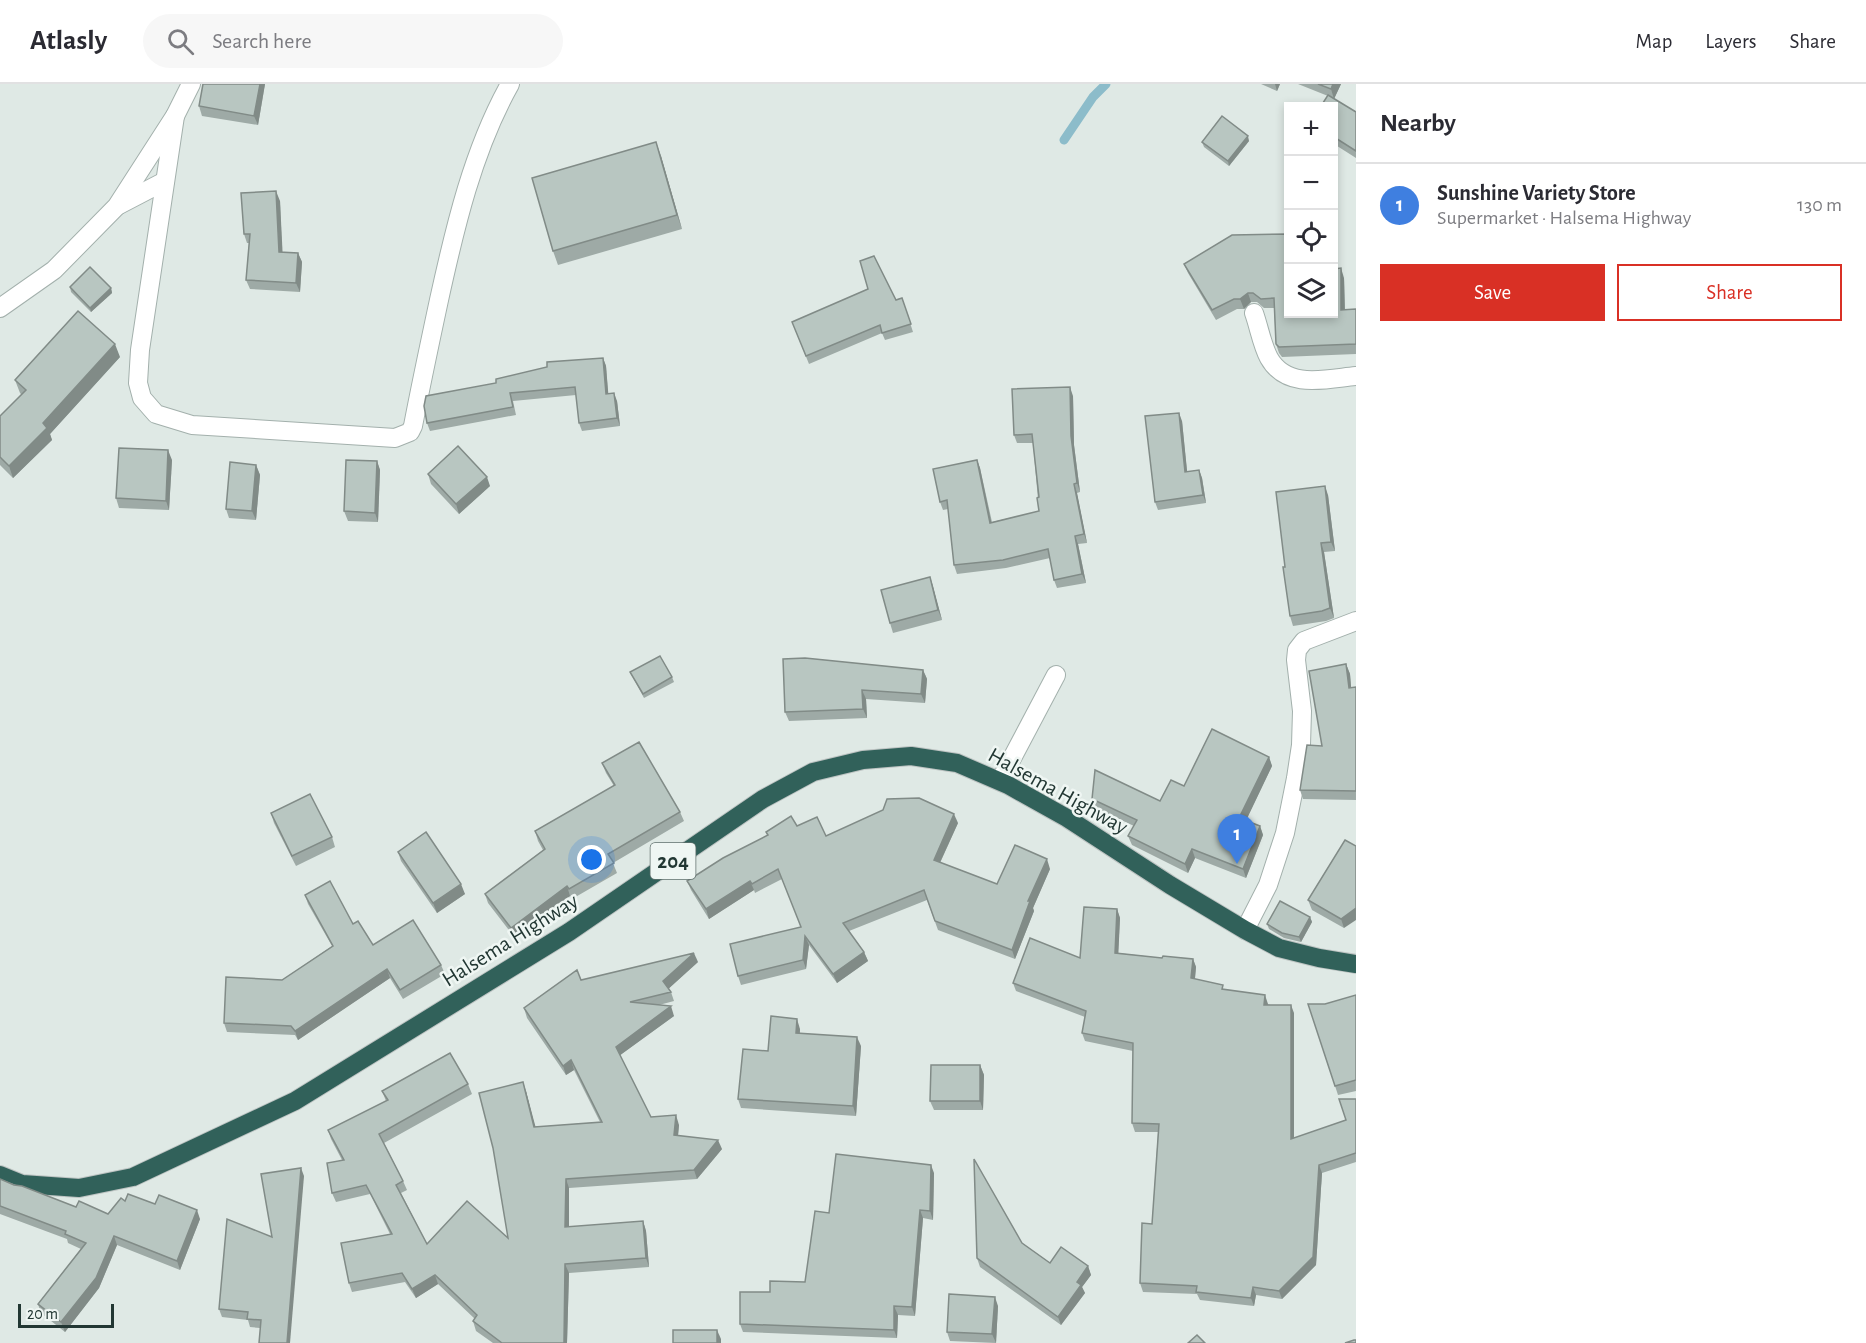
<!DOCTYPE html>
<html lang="en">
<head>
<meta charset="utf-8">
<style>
  :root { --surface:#fff; --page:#f7f7f7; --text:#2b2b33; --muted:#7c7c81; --line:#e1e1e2; --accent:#d93025 }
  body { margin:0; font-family:"Alegreya Sans",sans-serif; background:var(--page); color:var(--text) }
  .controls { position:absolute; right:18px; top:18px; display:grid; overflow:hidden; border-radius:0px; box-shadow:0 3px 9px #0003 }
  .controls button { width:54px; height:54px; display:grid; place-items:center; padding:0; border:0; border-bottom:2px solid var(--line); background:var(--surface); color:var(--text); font:30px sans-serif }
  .scale { position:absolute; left:18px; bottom:15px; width:96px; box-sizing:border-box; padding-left:6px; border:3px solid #223733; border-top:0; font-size:16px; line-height:21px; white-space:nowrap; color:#223733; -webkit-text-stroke:4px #eff6f3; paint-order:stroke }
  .you { position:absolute; left:592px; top:776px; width:21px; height:21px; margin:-15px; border:4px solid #fff; border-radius:50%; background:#1a73e8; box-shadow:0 0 0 9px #1a73e833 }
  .badge { display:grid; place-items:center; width:39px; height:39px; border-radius:50%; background:var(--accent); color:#fff; font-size:20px; font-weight:700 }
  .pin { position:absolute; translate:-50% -50px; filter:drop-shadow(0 2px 3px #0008) }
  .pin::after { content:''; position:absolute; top:32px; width:21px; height:18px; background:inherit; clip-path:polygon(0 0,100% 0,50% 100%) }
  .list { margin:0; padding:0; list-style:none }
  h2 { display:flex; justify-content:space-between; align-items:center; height:78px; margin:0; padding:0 24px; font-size:26px }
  h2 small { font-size:20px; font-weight:400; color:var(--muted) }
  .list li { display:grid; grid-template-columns:39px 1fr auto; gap:18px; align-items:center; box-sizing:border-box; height:84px; padding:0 24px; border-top:2px solid var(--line) }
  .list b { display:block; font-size:22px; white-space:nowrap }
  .list p { margin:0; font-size:20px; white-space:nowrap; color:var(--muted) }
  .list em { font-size:20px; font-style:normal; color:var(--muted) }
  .actions { display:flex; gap:12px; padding:18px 24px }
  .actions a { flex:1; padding:14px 0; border:2px solid var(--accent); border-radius:0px; text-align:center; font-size:21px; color:var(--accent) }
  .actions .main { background:var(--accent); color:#fff }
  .icon { flex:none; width:33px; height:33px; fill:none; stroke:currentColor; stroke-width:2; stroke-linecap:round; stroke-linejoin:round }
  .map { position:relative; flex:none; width:1356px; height:1259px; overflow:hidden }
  header { display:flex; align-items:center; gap:36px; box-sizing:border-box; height:84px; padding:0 30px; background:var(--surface); border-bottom:2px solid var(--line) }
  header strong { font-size:28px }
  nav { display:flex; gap:33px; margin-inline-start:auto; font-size:21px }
  .search { width:420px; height:54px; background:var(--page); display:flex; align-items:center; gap:15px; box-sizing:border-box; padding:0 21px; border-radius:33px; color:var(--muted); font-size:22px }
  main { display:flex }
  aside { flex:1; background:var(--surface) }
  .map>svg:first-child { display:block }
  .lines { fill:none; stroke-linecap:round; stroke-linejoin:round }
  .stream { stroke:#8cbcca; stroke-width:9 }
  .minor-casing { stroke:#a3b0ac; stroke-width:20 }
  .highway-casing { stroke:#bdc3c2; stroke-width:20 }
  .minor { stroke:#fff; stroke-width:18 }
  .highway { stroke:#31615a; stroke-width:18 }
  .wall { fill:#9eaaa6 }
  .shaded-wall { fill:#818b87 }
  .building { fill:#b8c6c1; stroke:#818b87; stroke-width:1.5 }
  .labels { text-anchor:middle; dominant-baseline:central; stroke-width:5; stroke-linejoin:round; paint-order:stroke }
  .shield { fill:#eff6f3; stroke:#60706d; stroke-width:1.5 }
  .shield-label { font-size:21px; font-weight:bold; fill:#223733 }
  .street-label { font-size:22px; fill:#223733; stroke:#eff6f3 }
</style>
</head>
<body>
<header>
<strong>Atlasly</strong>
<div class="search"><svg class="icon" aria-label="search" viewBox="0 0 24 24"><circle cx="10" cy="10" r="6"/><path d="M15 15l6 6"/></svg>Search here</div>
<nav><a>Map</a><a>Layers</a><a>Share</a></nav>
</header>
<main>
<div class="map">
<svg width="1356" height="1259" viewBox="0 0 1356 1259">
  <rect width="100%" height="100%" fill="#dfe9e5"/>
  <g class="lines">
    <path class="stream" d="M 1064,56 L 1093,13 L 1106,0"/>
    <defs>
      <g id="minor">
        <path d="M 175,32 L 140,266 L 138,299 L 142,314 L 156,330 L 192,341 L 395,354 L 410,348 L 413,342 C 421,300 430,258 439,216 C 455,143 473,66 510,0"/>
        <path d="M 119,121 L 165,97"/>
        <path d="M 0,224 L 54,186 L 117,122 L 175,32 L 191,0"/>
        <path d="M 1254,229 C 1259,243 1262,261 1269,274 C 1287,306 1326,295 1356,292"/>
        <path d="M 1000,697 L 1056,591"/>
        <path d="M 1245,846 L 1268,801 L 1285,749 L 1296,694 L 1301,661 L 1302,627 L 1296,576 L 1297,566 L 1304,557 L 1356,537"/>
      </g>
      <path id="highway" d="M 0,1091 L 22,1100 L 79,1104 L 133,1093 L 295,1017 L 569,848 L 763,715 L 813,688 L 863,676 L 911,672 L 957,679 L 1008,701 L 1067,734 L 1170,801 L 1245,846 L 1279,864 L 1319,874 L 1356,880"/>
    </defs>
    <use href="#minor" class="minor-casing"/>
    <use href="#highway" class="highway-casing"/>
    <use href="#minor" class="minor"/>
    <use href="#highway" class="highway"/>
  </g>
  <g class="wall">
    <path d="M 203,0 L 265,0 L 258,41 L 202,32 L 199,22 Z"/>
    <path d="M 1261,0 L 1280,0 L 1277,7 Z"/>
    <path d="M 1298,0 L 1341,0 L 1334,15 L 1356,28 L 1356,74 L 1334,60 L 1334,22 L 1328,12 Z"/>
    <path d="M 1249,57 L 1229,82 L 1204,63 L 1202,58 Z"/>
    <path d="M 661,72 L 682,145 L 558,181 L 553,167 Z"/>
    <path d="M 280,117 L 282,168 L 298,169 L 302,178 L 300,208 L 250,205 L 246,196 L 249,159 L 247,159 L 244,150 Z"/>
    <path d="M 1232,151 L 1288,230 L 1344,194 L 1345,225 L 1356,225 L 1356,270 L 1282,273 L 1279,269 L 1276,260 L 1274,224 L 1264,224 L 1257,218 L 1251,218 L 1244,225 L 1237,225 L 1216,236 L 1188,189 L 1184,180 Z"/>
    <path d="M 70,203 L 111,204 L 112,209 L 91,228 L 71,208 Z"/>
    <path d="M 902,214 L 913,248 L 885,256 L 882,249 L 809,280 L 792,238 Z"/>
    <path d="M 120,273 L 50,350 L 52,356 L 13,394 L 0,381 L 0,332 L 22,311 L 20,309 L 15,296 Z"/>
    <path d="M 603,274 L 606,282 L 608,310 L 617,317 L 620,342 L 582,347 L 579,339 L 576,311 L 513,317 L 516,331 L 430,347 L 427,339 L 496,299 Z"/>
    <path d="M 1073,312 L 1074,361 L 1080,408 L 1077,409 L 1087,459 L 1078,460 L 1086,499 L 1057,504 L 1054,496 L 1050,474 L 1006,484 L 957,490 L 954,481 L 948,425 L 943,426 L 940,418 L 977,376 L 980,384 L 992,438 L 1039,427 L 1033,359 L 1017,359 L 1014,351 Z"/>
    <path d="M 1182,337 L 1187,388 L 1199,386 L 1202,394 L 1206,419 L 1158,426 L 1155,418 Z"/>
    <path d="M 172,376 L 169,426 L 119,424 L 116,414 Z"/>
    <path d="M 377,377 L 380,386 L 378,438 L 348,437 L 344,427 Z"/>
    <path d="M 256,381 L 260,391 L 256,436 L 229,434 L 226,425 Z"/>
    <path d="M 428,390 L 490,402 L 459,430 L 431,400 Z"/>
    <path d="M 1328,411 L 1335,467 L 1324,468 L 1334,534 L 1326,537 L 1293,542 L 1290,532 L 1285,483 Z"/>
    <path d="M 930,493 L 942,536 L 893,549 L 890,539 Z"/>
    <path d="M 1346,580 L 1350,590 L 1351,604 L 1356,603 L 1356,716 L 1303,715 L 1300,706 L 1322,662 Z"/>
    <path d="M 923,586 L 927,595 L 925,619 L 866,615 L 867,634 L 789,637 L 785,628 Z"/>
    <path d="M 630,588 L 672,593 L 674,598 L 644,614 Z"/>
    <path d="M 1269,673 L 1272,682 L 1246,736 L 1260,742 L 1263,751 L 1246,794 L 1195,774 L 1188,789 L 1132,761 L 1128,752 L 1134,742 L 1096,724 L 1092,715 L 1160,717 L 1184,702 Z"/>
    <path d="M 602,679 L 680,728 L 684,737 L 613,779 L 617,789 L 572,815 L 570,812 L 515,854 L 488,819 L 485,810 L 543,766 L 538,757 L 535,747 L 614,702 L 606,689 Z"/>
    <path d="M 271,729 L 332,753 L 335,763 L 296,782 L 274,739 Z"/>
    <path d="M 958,739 L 940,779 L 997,800 L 1050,785 L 1033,824 L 1034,827 L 1015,875 L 938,846 L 927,816 L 849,847 L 864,868 L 868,877 L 837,899 L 809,861 L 806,885 L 741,901 L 738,892 L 801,843 L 782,795 L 755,809 L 754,806 L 709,835 L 691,806 L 687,797 L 768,752 L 766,748 L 797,742 L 826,752 Z"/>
    <path d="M 1345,756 L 1344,844 L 1312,826 L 1308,816 Z"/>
    <path d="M 398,768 L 465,810 L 437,829 L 401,777 Z"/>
    <path d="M 305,811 L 353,840 L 373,861 L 441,881 L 445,890 L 403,915 L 390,894 L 298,956 L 295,951 L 227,948 L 224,939 L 282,896 L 332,862 L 308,820 Z"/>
    <path d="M 1117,825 L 1120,834 L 1118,869 L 1162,874 L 1193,875 L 1196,883 L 1195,895 L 1294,929 L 1294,1054 L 1346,1036 L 1356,1015 L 1356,1078 L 1322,1089 L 1316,1181 L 1282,1215 L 1256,1211 L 1254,1222 L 1200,1216 L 1197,1210 L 1143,1208 L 1140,1199 L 1152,1140 L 1158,1048 L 1135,1048 L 1132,1039 L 1133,967 L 1085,957 L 1082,949 L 1085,933 L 1016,907 L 1013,899 L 1080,874 Z"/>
    <path d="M 1310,833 L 1312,838 L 1301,858 L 1284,854 L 1269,845 L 1267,840 Z"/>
    <path d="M 698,878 L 668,905 L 671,908 L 674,917 L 659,921 L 674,932 L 620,971 L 651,1033 L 679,1041 L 678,1052 L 722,1065 L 697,1095 L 569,1104 L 569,1143 L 643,1137 L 646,1147 L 649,1183 L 569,1189 L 567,1259 L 493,1259 L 476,1247 L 473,1237 L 475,1235 L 438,1200 L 416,1214 L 405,1198 L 352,1208 L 349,1199 L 390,1150 L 370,1110 L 336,1118 L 332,1109 L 342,1076 L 331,1055 L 328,1046 L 386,1017 L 382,1007 L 468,1000 L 472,1010 L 384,1059 L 403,1097 L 407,1106 L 401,1109 L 427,1160 L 508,1154 L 526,1007 L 535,1043 L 600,1038 L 574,986 L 566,991 L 527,934 L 524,924 L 581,896 Z"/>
    <path d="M 1356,911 L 1356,1007 L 1338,1011 L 1308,920 L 1325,920 Z"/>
    <path d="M 800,945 L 800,949 L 861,962 L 856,1032 L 741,1024 L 738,1015 L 768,967 Z"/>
    <path d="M 980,981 L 984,991 L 983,1026 L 934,1026 L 930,1017 Z"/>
    <path d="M 934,1089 L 933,1136 L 923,1134 L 915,1232 L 898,1231 L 897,1254 L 743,1248 L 740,1240 L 770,1208 L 805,1198 L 829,1129 Z"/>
    <path d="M 304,1092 L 260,1244 L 250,1243 L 248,1236 L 222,1233 L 219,1225 L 272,1153 Z"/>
    <path d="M 0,1095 L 76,1123 L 108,1130 L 125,1117 L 155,1120 L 200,1135 L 180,1186 L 117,1161 L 99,1204 L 65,1248 L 41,1229 L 38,1220 L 81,1165 L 68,1159 L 67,1155 L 0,1130 Z"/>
    <path d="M 1022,1159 L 1050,1179 L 1088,1182 L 1091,1191 L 1082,1203 L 1085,1209 L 1061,1241 L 980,1183 L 977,1174 Z"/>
    <path d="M 998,1222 L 996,1259 L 950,1257 L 947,1248 Z"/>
  </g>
  <g class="shaded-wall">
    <path d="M 260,0 L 265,0 L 258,41 L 254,32 Z"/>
    <path d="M 1275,0 L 1280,0 L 1277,7 Z"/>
    <path d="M 1333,0 L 1341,0 L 1334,15 L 1331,5 Z"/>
    <path d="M 1248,52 L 1249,57 L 1229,82 L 1228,77 Z"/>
    <path d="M 656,58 L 661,72 L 682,145 L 677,131 Z"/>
    <path d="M 276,107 L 280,117 L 283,177 L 279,168 Z"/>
    <path d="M 298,169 L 302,178 L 300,208 L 296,199 Z"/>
    <path d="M 1341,184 L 1344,194 L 1345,235 L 1341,226 Z"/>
    <path d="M 111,204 L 112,209 L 91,228 L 90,224 Z"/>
    <path d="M 1248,209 L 1251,218 L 1244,225 L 1240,215 Z"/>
    <path d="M 115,260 L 120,273 L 50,350 L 52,356 L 13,394 L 9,382 L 43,339 Z"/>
    <path d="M 603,274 L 606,282 L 609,318 L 606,310 Z"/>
    <path d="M 1070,303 L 1073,312 L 1074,361 L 1080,408 L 1077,399 L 1071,352 Z"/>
    <path d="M 614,309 L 617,317 L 620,342 L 617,334 Z"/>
    <path d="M 1179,329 L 1182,337 L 1188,396 L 1185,388 Z"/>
    <path d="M 168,366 L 172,376 L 169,426 L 166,417 Z"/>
    <path d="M 977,376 L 980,384 L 993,447 L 990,439 Z"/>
    <path d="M 377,377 L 380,386 L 378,438 L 375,429 Z"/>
    <path d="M 256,381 L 260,391 L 256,436 L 252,427 Z"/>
    <path d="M 1199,386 L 1202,394 L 1206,419 L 1203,411 Z"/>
    <path d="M 487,393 L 490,402 L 459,430 L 456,420 Z"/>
    <path d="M 1074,400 L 1077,409 L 1087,459 L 1084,450 Z"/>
    <path d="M 1325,402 L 1328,411 L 1335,467 L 1331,458 Z"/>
    <path d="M 1075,452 L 1078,460 L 1086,499 L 1082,490 Z"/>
    <path d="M 1321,459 L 1324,468 L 1334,534 L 1330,524 Z"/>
    <path d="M 930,493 L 933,502 L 942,536 L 938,526 Z"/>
    <path d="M 1346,580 L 1350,590 L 1352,614 L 1349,604 Z"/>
    <path d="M 923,586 L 927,595 L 925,619 L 921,610 Z"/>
    <path d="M 862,606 L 866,615 L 867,634 L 863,625 Z"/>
    <path d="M 1269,673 L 1272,682 L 1243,743 L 1239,734 Z"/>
    <path d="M 954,730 L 958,739 L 937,785 L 934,776 Z"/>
    <path d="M 1260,742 L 1263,751 L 1246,794 L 1243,785 Z"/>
    <path d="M 1192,765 L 1195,774 L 1188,789 L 1185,780 Z"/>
    <path d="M 1047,775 L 1050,785 L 1033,824 L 1034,827 L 1015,875 L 1012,866 L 1028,817 Z"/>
    <path d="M 750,797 L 754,806 L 709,835 L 706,825 Z"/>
    <path d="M 461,800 L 465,810 L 437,829 L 433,819 Z"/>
    <path d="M 567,802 L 570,812 L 515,854 L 511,844 Z"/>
    <path d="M 1356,824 L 1356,836 L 1344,844 L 1341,835 Z"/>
    <path d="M 1117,825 L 1120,834 L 1118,877 L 1115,869 Z"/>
    <path d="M 1310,833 L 1312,838 L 1301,858 L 1299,853 Z"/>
    <path d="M 805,852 L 809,861 L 806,885 L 803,876 Z"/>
    <path d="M 864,868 L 868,877 L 837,899 L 833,890 Z"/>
    <path d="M 694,869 L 698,878 L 666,907 L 663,897 Z"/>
    <path d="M 1193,875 L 1196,883 L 1194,903 L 1191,894 Z"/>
    <path d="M 387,885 L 390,894 L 298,956 L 295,947 Z"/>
    <path d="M 1265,911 L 1268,920 L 1267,929 L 1264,921 Z"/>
    <path d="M 1291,921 L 1294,929 L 1294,1063 L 1291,1055 Z"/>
    <path d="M 671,922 L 674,932 L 619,972 L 616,963 Z"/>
    <path d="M 797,935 L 800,945 L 799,958 L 796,949 Z"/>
    <path d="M 857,953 L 861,962 L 856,1032 L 853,1022 Z"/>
    <path d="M 571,976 L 574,986 L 566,991 L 563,982 Z"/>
    <path d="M 980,981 L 984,991 L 983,1026 L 980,1017 Z"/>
    <path d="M 523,998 L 526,1007 L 538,1052 L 534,1043 Z"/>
    <path d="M 676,1031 L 679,1041 L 677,1061 L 674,1051 Z"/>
    <path d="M 718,1056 L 722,1065 L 697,1095 L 694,1086 Z"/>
    <path d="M 931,1081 L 934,1089 L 933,1136 L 930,1127 Z"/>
    <path d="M 1319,1081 L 1322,1089 L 1316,1181 L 1282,1215 L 1279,1207 Z"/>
    <path d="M 301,1084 L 304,1092 L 290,1259 L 287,1259 Z"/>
    <path d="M 566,1095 L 569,1104 L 569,1153 L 565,1143 Z"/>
    <path d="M 197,1126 L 200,1135 L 180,1186 L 177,1177 Z"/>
    <path d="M 920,1126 L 923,1134 L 915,1232 L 912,1223 Z"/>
    <path d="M 643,1137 L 646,1147 L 649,1183 L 646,1174 Z"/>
    <path d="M 114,1152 L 117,1161 L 99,1204 L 65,1248 L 61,1238 Z"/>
    <path d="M 565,1180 L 569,1189 L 567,1259 L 564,1259 Z"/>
    <path d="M 1088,1182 L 1091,1191 L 1082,1203 L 1085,1209 L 1061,1241 L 1058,1233 L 1077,1198 Z"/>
    <path d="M 435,1191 L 438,1200 L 416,1214 L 412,1205 Z"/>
    <path d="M 1253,1203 L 1256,1211 L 1254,1222 L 1251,1214 Z"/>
    <path d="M 995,1213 L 998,1222 L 996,1259 L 992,1250 Z"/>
    <path d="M 894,1222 L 898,1231 L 897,1254 L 894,1246 Z"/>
    <path d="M 717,1246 L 721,1255 L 721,1259 L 717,1259 Z"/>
  </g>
  <g class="building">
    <path d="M 203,0 L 260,0 L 254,32 L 199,22 Z"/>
    <path d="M 1318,0 L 1333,0 L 1331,5 Z"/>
    <path d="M 1328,11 L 1356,28 L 1356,67 L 1334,53 L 1334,22 L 1321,22 Z"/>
    <path d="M 1222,32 L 1248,52 L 1228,77 L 1202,58 Z"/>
    <path d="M 656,58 L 677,131 L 553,167 L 532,94 Z"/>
    <path d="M 276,107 L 279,168 L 298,169 L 296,199 L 246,196 L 250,150 L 244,150 L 241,109 Z"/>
    <path d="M 1288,150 L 1288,230 L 1334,230 L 1334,185 L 1341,184 L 1341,226 L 1356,225 L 1356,260 L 1279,263 L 1276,260 L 1274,214 L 1261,215 L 1253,209 L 1248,209 L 1240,215 L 1234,215 L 1212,226 L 1184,180 L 1232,151 Z"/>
    <path d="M 874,172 L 896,216 L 902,214 L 911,240 L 882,249 L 880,241 L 806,272 L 792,238 L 868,205 L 860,177 Z"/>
    <path d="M 90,183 L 111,204 L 90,224 L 70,203 Z"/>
    <path d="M 78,227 L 115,260 L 43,339 L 47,344 L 9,382 L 0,373 L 0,332 L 26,306 L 15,296 Z"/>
    <path d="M 603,274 L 606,310 L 614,309 L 617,334 L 579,339 L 575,303 L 510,309 L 513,323 L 427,339 L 424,322 L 426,312 L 496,299 L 496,295 L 547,283 L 547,278 Z"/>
    <path d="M 1070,303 L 1071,352 L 1077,399 L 1074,400 L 1084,450 L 1075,452 L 1082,490 L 1054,496 L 1048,465 L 1003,476 L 954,481 L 947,416 L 940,418 L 933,385 L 977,376 L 990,439 L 1039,427 L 1037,414 L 1039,413 L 1032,350 L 1014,351 L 1012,305 Z"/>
    <path d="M 1179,329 L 1185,388 L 1199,386 L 1203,411 L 1155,418 L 1145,332 Z"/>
    <path d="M 458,362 L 487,393 L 456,420 L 428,390 Z"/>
    <path d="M 119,364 L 168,366 L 166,417 L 116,414 Z"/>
    <path d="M 346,376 L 377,377 L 375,429 L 344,427 Z"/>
    <path d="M 230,378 L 256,381 L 252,427 L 226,425 Z"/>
    <path d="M 1325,402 L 1331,458 L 1321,459 L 1330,524 L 1322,527 L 1290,532 L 1283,483 L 1285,483 L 1276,408 Z"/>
    <path d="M 930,493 L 938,526 L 890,539 L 881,506 Z"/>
    <path d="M 660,572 L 672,593 L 643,610 L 630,588 Z"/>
    <path d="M 805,574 L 923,586 L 921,610 L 862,606 L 863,625 L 785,628 L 783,575 Z"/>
    <path d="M 1346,580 L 1349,604 L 1356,603 L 1356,707 L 1300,706 L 1307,661 L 1322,662 L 1309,587 Z"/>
    <path d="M 1212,645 L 1269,673 L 1239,734 L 1260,742 L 1243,785 L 1192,765 L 1185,780 L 1128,752 L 1137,736 L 1092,715 L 1095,686 L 1160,717 L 1171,696 L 1184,702 Z"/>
    <path d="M 639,658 L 680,728 L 608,770 L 614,779 L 569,805 L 567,802 L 511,844 L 485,810 L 545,765 L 535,747 L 615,701 L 602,679 Z"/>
    <path d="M 310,710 L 332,753 L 292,772 L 271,729 Z"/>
    <path d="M 919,714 L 954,730 L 934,776 L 997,800 L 1015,761 L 1047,775 L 1028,817 L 1030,817 L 1012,866 L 935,837 L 924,806 L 843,839 L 864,868 L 833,890 L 805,852 L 803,876 L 738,892 L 730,860 L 801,843 L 778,785 L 752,800 L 750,797 L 706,825 L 687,797 L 723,774 L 768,751 L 766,748 L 791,732 L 797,742 L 817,733 L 826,752 L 883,726 L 887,715 Z"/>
    <path d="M 426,748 L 461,800 L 433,819 L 398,768 Z"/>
    <path d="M 1345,756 L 1356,762 L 1356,824 L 1341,835 L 1308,816 Z"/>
    <path d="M 330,797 L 353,840 L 358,837 L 373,861 L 413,836 L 441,881 L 400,906 L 387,885 L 295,947 L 291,942 L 224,939 L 226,893 L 282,896 L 333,862 L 305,811 Z"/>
    <path d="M 1280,817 L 1310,833 L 1299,853 L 1282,849 L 1267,840 Z"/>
    <path d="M 1084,823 L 1117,825 L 1115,869 L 1162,874 L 1163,872 L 1193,875 L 1191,894 L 1223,901 L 1222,905 L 1265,911 L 1264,921 L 1291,921 L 1291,1055 L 1346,1036 L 1339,1015 L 1356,1015 L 1356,1069 L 1319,1081 L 1313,1173 L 1279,1207 L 1253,1203 L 1251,1214 L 1196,1208 L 1197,1202 L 1140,1199 L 1142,1139 L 1152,1140 L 1159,1040 L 1132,1039 L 1133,959 L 1082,949 L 1086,927 L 1013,899 L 1030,854 L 1080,874 Z"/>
    <path d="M 694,869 L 663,897 L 671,908 L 630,918 L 671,922 L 616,963 L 651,1033 L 676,1031 L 674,1051 L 718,1056 L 694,1086 L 566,1095 L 565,1143 L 643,1137 L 646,1174 L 565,1180 L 564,1258 L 565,1259 L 502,1259 L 473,1237 L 477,1231 L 435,1191 L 412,1205 L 402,1189 L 349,1199 L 341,1159 L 392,1150 L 366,1101 L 332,1109 L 327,1079 L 344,1076 L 328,1046 L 388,1016 L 382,1007 L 450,969 L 468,1000 L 379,1050 L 403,1097 L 396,1101 L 427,1160 L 467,1117 L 508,1154 L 493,1064 L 479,1009 L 523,998 L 534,1043 L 602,1038 L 571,976 L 563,982 L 524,924 L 577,886 L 581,896 Z"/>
    <path d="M 1356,911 L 1356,996 L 1335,1002 L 1308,920 L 1325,920 Z"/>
    <path d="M 771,932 L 797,935 L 796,949 L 857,953 L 853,1022 L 738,1015 L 743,965 L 768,967 Z"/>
    <path d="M 931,981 L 980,981 L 980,1017 L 930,1017 Z"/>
    <path d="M 836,1070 L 931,1081 L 930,1127 L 920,1126 L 912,1223 L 894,1222 L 894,1246 L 740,1240 L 740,1208 L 770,1208 L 770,1197 L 805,1198 L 815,1127 L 829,1129 Z"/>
    <path d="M 974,1075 L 1022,1159 L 1050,1179 L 1061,1163 L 1088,1182 L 1077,1198 L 1081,1201 L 1058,1233 L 977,1174 Z"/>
    <path d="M 301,1084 L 287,1259 L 259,1259 L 261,1236 L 247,1235 L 248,1228 L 219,1225 L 227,1135 L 272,1153 L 261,1090 Z"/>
    <path d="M 0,1095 L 14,1101 L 22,1102 L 76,1123 L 79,1117 L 108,1130 L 121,1114 L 125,1117 L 128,1110 L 155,1120 L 159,1111 L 197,1126 L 177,1177 L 114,1152 L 96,1194 L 61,1238 L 38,1220 L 86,1159 L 65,1150 L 66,1147 L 0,1122 Z"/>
    <path d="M 949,1210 L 995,1213 L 992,1250 L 947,1248 Z"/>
    <rect x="673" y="1246" width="44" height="13"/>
    <path d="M 1197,1251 L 1205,1259 L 1188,1259 Z"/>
    <path d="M 1354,1256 L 1356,1256 L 1356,1259 L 1345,1259 Z"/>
  </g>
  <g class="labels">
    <rect class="shield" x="650.5" y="759" width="45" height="36" rx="4.5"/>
    <g class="shield-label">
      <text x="673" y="777">204</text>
    </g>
    <g class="street-label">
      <text transform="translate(1058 707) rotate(29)">Halsema Highway</text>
      <text transform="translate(510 856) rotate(-32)">Halsema Highway</text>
    </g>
  </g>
</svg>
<div class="controls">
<button>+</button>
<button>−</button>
<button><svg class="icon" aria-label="locate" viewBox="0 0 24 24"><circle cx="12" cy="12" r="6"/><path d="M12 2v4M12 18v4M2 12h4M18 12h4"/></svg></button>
<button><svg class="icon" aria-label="layers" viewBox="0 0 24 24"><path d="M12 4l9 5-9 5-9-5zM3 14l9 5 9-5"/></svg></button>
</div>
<div class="scale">20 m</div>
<div class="you"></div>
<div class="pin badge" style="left:1237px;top:780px;background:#3f7fe0">1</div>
</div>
<aside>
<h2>Nearby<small></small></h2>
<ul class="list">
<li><span class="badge" style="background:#3f7fe0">1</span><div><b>Sunshine Variety Store</b><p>Supermarket · Halsema Highway</p></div><em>130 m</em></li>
</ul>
<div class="actions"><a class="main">Save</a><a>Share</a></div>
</aside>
</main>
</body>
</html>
